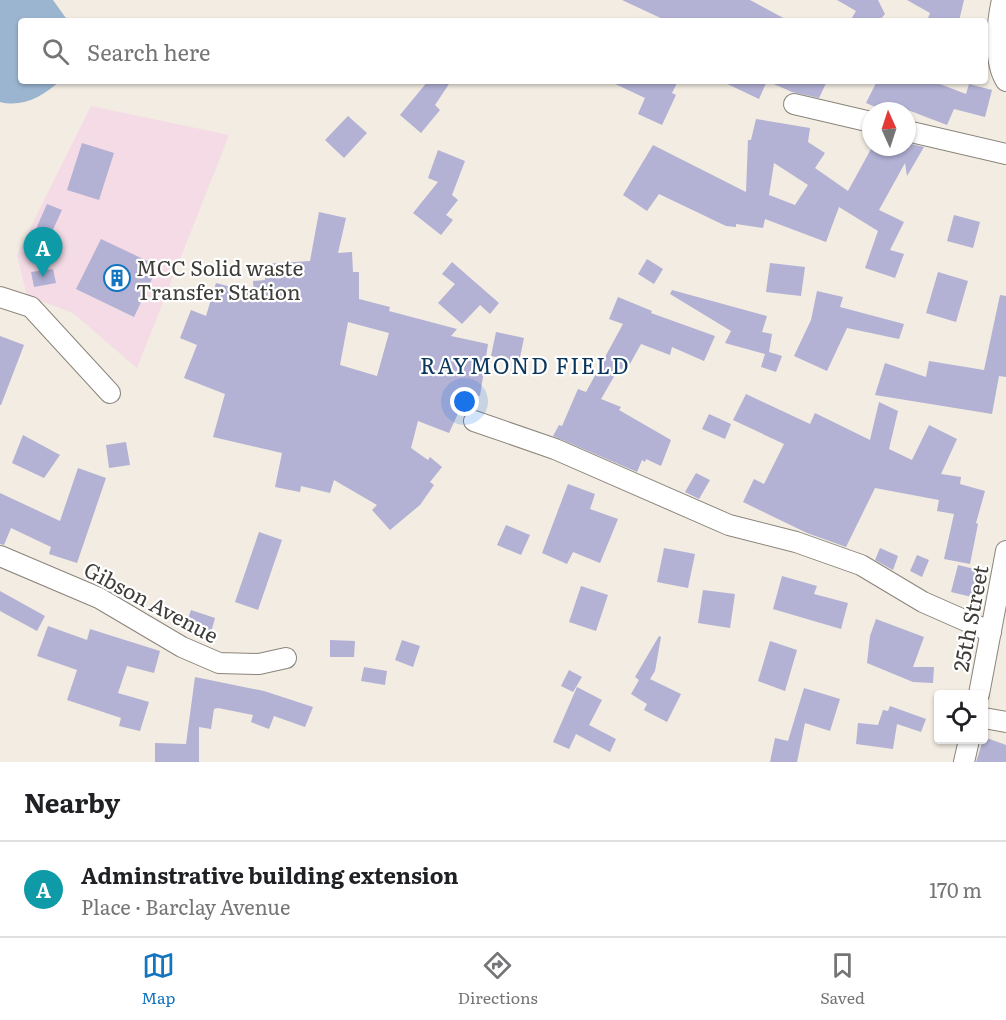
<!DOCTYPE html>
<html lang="en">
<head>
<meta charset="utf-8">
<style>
  :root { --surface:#fff; --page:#f2f2f2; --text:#202124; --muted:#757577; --line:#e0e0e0; --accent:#1374c0 }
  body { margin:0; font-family:Literata,serif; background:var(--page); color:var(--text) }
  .controls { position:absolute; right:18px; bottom:18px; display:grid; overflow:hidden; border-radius:6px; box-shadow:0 2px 4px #0004 }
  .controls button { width:54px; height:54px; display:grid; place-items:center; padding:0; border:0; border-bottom:2px solid var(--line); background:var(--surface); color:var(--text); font:30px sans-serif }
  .compass { position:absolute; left:862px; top:102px; width:54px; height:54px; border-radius:50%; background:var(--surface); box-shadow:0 2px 4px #0004; rotate:357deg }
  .you { position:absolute; left:465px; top:402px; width:21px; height:21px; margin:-15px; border:4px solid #fff; border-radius:50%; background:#1a73e8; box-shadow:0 0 0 9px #1a73e833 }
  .badge { display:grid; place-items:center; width:39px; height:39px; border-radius:50%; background:var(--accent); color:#fff; font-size:20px; font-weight:700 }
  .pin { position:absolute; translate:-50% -50px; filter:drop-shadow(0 2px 3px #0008) }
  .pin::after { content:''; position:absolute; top:32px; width:21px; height:18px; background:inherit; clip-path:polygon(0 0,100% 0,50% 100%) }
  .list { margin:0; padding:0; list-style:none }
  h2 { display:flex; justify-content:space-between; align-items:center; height:78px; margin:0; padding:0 24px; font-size:26px }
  h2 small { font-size:20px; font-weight:400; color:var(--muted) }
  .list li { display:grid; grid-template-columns:39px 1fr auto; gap:18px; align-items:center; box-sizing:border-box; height:96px; padding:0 24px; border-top:2px solid var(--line) }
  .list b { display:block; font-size:22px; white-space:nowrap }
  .list p { margin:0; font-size:20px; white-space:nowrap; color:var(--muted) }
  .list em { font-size:20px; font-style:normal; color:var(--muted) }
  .icon { flex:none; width:33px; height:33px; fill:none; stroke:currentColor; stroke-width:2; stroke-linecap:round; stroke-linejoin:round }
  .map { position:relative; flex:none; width:1006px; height:762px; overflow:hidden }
  .search { position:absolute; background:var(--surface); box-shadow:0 2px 4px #0004; left:18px; right:18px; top:18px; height:66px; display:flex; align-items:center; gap:15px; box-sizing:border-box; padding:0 21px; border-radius:6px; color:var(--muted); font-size:22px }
  .sheet { height:174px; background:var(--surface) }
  nav { display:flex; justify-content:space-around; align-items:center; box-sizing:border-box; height:84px; border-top:2px solid var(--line); background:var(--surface); font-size:16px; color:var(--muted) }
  nav a { display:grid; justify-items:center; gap:3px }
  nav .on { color:var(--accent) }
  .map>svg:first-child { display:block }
  .industrial { fill:#f4dbe5 }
  .water { fill:#9bb5d1 }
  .building { fill:#b3b1d4; fill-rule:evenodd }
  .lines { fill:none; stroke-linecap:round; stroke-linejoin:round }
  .minor-casing { stroke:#8a847b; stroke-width:22 }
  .minor { stroke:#fff; stroke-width:20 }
  .labels { text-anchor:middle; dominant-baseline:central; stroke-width:4.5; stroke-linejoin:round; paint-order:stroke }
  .poi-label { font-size:21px; fill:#3f3d39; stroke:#fff; text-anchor:start }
  .street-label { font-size:21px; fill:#3f3d39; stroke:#fff }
  .neighbourhood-label { font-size:22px; letter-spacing:1.5px; fill:#0b365b; stroke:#fff }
</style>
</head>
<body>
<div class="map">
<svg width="1006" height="762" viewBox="0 0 1006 762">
  <rect width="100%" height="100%" fill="#f2ece2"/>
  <path class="industrial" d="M 91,106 L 229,135 L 137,368 L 73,313 L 27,296 L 17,255 Z"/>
  <path class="water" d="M 0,0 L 53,0 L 68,21 L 21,21 L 21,81 L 60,81 C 43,96 23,108 0,102 Z"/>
  <g class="building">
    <path d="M 622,0 L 750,0 L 789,21 L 667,21 Z"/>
    <path d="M 837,0 L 878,0 L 885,14 L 879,21 L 850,21 L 856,11 Z"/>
    <path d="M 907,0 L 964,0 L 959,21 L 927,21 L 930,13 Z"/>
    <path d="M 428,81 L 451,81 L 435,105 L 440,110 L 421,133 L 400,115 Z"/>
    <path d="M 609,81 L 678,81 L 672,93 L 676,95 L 662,125 L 638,114 L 645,98 Z"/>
    <path d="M 721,81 L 827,81 L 819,98 L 792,92 L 767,81 L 759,99 Z"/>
    <path d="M 877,81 L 932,81 L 966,94 L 969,84 L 992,90 L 985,117 L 954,109 L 947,125 L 900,107 L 898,111 L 885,111 L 866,103 Z"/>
    <path d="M 348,116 L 367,133 L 344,158 L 325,140 Z"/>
    <path d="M 756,119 L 810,128 L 808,142 L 825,153 L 815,168 L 848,191 L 871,149 L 880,154 L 884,147 L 907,147 L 907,143 L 924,147 L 907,176 L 905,163 L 879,210 L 904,222 L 890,250 L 904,254 L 895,278 L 865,268 L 878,231 L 839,207 L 826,242 L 765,219 L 763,228 L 736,224 L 736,227 L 726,226 L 659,194 L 647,211 L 623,195 L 653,145 L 746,192 L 748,140 L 751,140 ZM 774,163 L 808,185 L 795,205 L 769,195 Z"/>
    <path d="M 82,143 L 114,153 L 99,200 L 67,190 Z"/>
    <path d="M 438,150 L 465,161 L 452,195 L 458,200 L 446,215 L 453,220 L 441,235 L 413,213 L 438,182 L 428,178 Z"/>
    <path d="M 47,204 L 62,210 L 45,247 L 31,240 Z"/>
    <path d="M 319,212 L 346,218 L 338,253 L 352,252 L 353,272 L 359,272 L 359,299 L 390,307 L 389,311 L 457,329 L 451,336 L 488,344 L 480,396 L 467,394 L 449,433 L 418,421 L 411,448 L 428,460 L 430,457 L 442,467 L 430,482 L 434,485 L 420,505 L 390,530 L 372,510 L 377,505 L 334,480 L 330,493 L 301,486 L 300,492 L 275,487 L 282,453 L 213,437 L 225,394 L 184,378 L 197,345 L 180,338 L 191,310 L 206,316 L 216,283 L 254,293 L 253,281 L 265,280 L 264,264 L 310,261 ZM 348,322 L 389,333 L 377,376 L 340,365 Z"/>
    <path d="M 954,215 L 980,222 L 973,248 L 947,241 Z"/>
    <path d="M 101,239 L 158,266 L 134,317 L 76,289 Z"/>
    <path d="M 647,259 L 663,269 L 654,284 L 638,274 Z"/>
    <path d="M 452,262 L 499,303 L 490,314 L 480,305 L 462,324 L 438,303 L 455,284 L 442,274 Z"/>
    <path d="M 770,263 L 805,267 L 801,296 L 766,292 Z"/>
    <path d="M 53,269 L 56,283 L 34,287 L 31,272 Z"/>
    <path d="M 938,272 L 968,281 L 956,322 L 926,313 Z"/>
    <path d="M 672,290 L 767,316 L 762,332 L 772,334 L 769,352 L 782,356 L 776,372 L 761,367 L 765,354 L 725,343 L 731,331 L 670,294 Z"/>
    <path d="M 817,291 L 843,297 L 840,307 L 904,324 L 899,339 L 847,328 L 827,371 L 794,356 L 811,320 Z"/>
    <path d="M 1000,295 L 1006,296 L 1006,377 L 999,376 L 992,414 L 875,395 L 885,363 L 926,377 L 929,361 L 984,370 Z"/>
    <path d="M 618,297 L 652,311 L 651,313 L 715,336 L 704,361 L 672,347 L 670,355 L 641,344 L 626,371 L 619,368 L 601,399 L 621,407 L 619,410 L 671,440 L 661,466 L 646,459 L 645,462 L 642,460 L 637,472 L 553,436 L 559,425 L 562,426 L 578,389 L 586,392 L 623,324 L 609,319 Z"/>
    <path d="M 496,332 L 524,338 L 519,362 L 491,356 Z"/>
    <path d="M 0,336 L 24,345 L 1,405 L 0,405 Z"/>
    <path d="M 746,394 L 810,424 L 815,413 L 870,440 L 879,402 L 898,411 L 889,449 L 912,460 L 929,425 L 957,439 L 941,474 L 961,477 L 960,484 L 985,491 L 976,523 L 978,524 L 970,564 L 944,559 L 954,514 L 937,511 L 939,500 L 875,488 L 846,547 L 807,533 L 743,502 L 754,479 L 764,484 L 784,444 L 733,420 Z"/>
    <path d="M 709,414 L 731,424 L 725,439 L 702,429 Z"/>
    <path d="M 23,435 L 60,455 L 44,478 L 12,463 Z"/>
    <path d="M 126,442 L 130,465 L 109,468 L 106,445 Z"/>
    <path d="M 78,468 L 106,478 L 77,563 L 49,554 L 51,547 L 11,528 L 4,545 L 0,544 L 0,493 L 60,521 Z"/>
    <path d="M 696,473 L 710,480 L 699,499 L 685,492 Z"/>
    <path d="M 568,484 L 595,494 L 590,509 L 618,519 L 600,563 L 573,552 L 567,564 L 542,553 Z"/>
    <path d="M 506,525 L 530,535 L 521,555 L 497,545 Z"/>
    <path d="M 259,532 L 282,540 L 258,610 L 235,602 Z"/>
    <path d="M 664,548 L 695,554 L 688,588 L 657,582 Z"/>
    <path d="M 880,548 L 898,556 L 893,570 L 875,560 Z"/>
    <path d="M 917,555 L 929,560 L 922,577 L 910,571 Z"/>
    <path d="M 958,565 L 983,571 L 976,598 L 951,592 Z"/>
    <path d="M 782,576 L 817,586 L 814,594 L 848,603 L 841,629 L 773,609 Z"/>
    <path d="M 581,586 L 608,595 L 596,631 L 569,622 Z"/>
    <path d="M 703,590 L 735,594 L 730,628 L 698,623 Z"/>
    <path d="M 0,591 L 45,616 L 37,631 L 0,611 Z"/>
    <path d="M 191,610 L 215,618 L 210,636 L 185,628 Z"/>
    <path d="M 876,619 L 924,637 L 913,667 L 934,667 L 933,683 L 913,682 L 867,663 L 870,636 Z"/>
    <path d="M 48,626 L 87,640 L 90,629 L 160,651 L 154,673 L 127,666 L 118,693 L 149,702 L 140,731 L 119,726 L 121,718 L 67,700 L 77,670 L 37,656 Z"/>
    <path d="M 659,636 L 661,637 L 655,671 L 650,679 L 681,694 L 667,722 L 644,710 L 647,704 L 631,694 L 639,680 L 635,677 Z"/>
    <path d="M 330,640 L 355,641 L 354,657 L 330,657 Z"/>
    <path d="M 402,640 L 420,646 L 413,667 L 395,660 Z"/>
    <path d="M 770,641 L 797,650 L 785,691 L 758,681 Z"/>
    <path d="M 364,667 L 387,671 L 385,685 L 361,681 Z"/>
    <path d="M 569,670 L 582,677 L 573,692 L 561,686 Z"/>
    <path d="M 195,677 L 264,691 L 313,707 L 305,727 L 274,716 L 269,729 L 251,722 L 253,715 L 218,708 L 214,709 L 211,729 L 199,727 L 199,762 L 155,762 L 155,743 L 186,744 Z"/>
    <path d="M 577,687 L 602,700 L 589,725 L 616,739 L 610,752 L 576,734 L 569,749 L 553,742 Z"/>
    <path d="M 804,688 L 840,699 L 830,731 L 805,723 L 797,762 L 770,762 L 775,738 L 788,741 Z"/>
    <path d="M 890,706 L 926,719 L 921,732 L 897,724 L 893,749 L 856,744 L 858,723 L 878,725 L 883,710 L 888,711 Z"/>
    <path d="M 984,737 L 1006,745 L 1006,762 L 976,762 Z"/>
  </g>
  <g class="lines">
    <defs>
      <g id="minor">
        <path d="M 1002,0 C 997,22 993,61 1006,81"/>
        <path d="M 794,104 L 871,122"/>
        <path d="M 907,131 L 1006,154"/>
        <path d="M 0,297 L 31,307 L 110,393"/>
        <path d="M 474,421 L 555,449 L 729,525 L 796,542 L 861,565 L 923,602 L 991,632"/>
        <path d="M 0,556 L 99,598 L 182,647 L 219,663 L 259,664 L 286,658"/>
        <path d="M 979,694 L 1006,551"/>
        <path d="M 984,718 L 1006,722"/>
        <path d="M 964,762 L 969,740"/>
      </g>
    </defs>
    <use href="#minor" class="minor-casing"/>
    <use href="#minor" class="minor"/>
  </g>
  <defs>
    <symbol id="building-ring" viewBox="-11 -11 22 22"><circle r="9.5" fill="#fff" stroke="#1374c0" stroke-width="1.5"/><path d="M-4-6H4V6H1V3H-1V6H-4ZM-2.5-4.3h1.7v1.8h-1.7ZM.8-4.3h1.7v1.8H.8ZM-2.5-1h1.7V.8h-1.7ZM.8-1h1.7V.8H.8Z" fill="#1374c0"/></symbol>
  </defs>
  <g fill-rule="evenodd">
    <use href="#building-ring" x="102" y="263" width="30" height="30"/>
  </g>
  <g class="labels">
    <g class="poi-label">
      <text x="136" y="266">MCC Solid waste<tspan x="136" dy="24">Transfer Station</tspan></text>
    </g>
    <g class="street-label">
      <text transform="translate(152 601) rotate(28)">Gibson Avenue</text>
      <text transform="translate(969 618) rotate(-79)">25th Street</text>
    </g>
    <g class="neighbourhood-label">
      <text x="525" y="364">RAYMOND FIELD</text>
    </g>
  </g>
</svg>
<div class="controls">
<button><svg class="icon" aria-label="locate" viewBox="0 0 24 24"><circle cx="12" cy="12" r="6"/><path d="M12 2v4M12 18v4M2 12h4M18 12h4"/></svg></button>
</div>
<svg class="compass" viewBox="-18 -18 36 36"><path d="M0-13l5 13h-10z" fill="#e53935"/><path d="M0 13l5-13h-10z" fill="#757577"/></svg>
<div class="you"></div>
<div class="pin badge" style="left:43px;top:277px;background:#0f9aa8">A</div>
<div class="search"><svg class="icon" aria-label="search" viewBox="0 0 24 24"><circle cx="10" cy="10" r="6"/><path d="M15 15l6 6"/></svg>Search here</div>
</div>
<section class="sheet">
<h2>Nearby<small></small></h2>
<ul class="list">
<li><span class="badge" style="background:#0f9aa8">A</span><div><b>Adminstrative building extension</b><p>Place · Barclay Avenue</p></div><em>170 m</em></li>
</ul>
</section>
<nav>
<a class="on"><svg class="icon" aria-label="map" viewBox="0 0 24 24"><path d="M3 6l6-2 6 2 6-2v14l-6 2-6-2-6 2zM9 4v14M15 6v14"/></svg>Map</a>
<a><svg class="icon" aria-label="directions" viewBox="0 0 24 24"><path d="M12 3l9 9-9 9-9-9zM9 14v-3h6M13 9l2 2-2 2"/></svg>Directions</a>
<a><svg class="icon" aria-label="saved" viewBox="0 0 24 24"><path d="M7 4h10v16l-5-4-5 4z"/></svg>Saved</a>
</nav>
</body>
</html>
